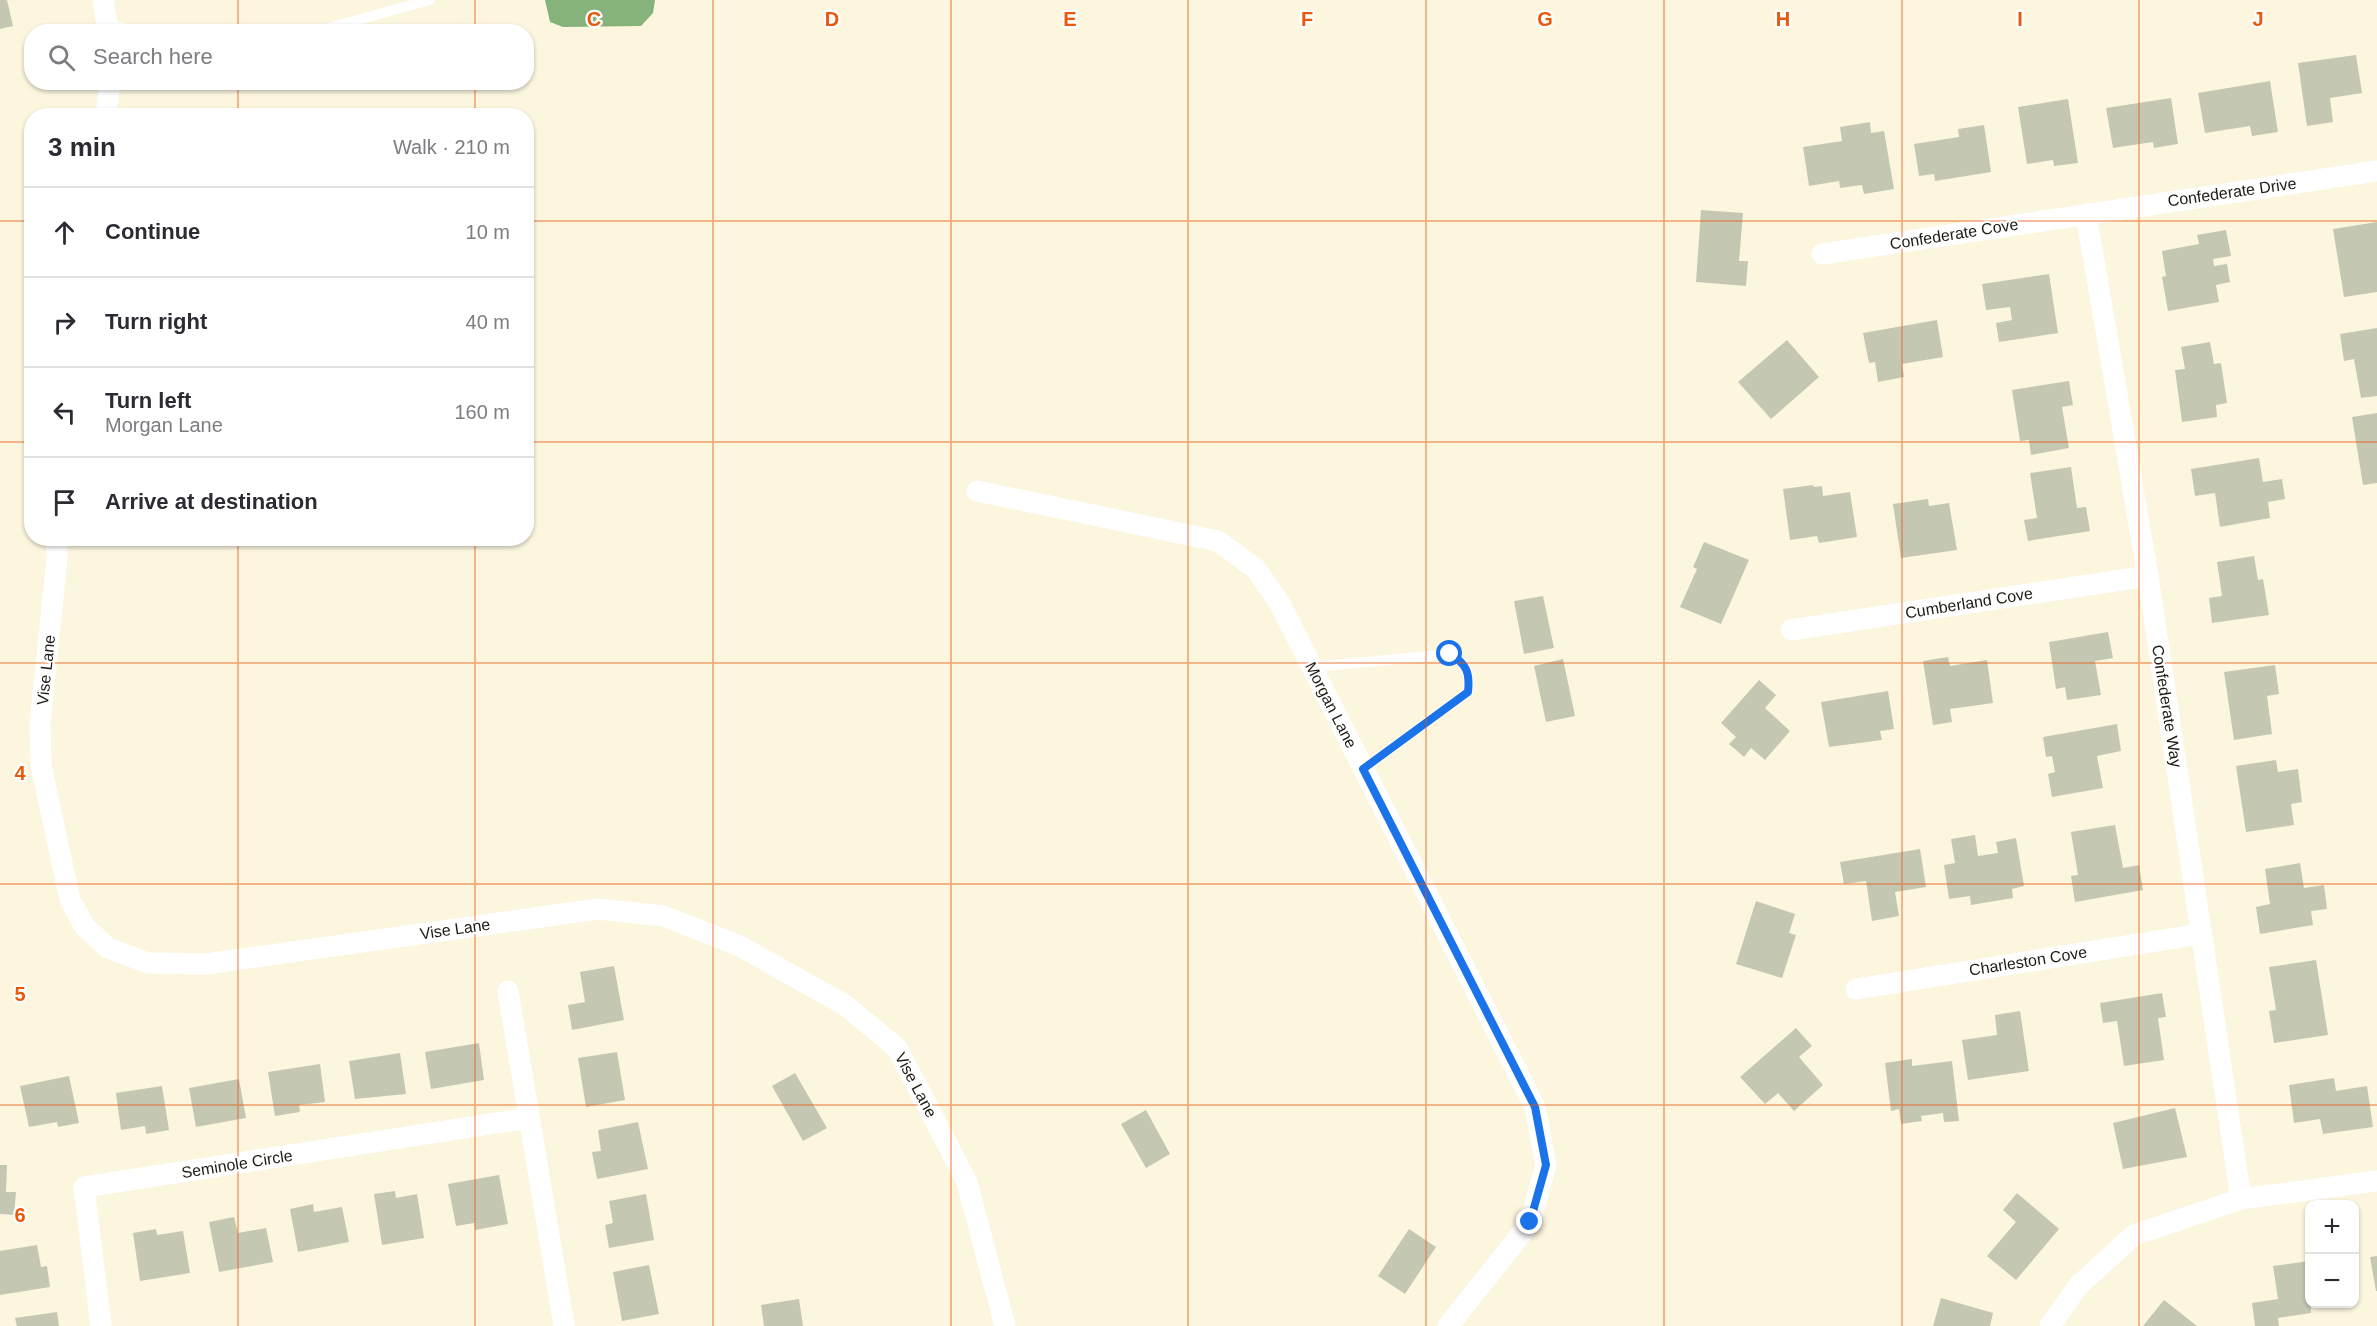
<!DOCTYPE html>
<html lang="en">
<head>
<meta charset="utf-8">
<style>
  :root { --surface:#fff; --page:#f2f2f3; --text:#2b2b33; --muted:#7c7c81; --line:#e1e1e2 }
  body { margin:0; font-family:Arial,sans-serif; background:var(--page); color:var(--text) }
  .controls { position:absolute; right:18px; bottom:18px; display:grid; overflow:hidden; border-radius:12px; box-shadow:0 2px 4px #0004 }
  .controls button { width:54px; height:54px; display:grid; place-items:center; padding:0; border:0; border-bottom:2px solid var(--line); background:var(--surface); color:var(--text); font:30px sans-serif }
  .stop { position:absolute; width:18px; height:18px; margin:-14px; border:4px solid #1a73e8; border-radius:50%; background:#fff }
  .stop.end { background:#1a73e8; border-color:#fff; box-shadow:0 2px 6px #0008 }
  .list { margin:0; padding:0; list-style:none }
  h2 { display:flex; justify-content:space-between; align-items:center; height:78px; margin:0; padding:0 24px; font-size:26px }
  h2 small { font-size:20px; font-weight:400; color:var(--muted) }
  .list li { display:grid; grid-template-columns:39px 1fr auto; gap:18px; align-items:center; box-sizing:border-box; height:90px; padding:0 24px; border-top:2px solid var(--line) }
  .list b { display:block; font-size:22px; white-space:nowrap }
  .list p { margin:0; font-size:20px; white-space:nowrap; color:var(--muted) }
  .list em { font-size:20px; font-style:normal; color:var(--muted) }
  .icon { flex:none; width:33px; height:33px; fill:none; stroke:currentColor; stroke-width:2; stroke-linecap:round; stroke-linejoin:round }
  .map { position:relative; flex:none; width:2377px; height:1326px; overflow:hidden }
  .search { position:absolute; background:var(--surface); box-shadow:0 2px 4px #0004; left:24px; top:24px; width:510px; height:66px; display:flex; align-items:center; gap:15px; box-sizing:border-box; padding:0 21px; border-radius:24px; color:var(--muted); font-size:22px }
  .panel { position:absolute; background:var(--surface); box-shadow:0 2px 4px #0004; left:24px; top:108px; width:510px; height:438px; border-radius:24px }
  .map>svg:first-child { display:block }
  .water { fill:#85b37b }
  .building { fill:#c4c8b3 }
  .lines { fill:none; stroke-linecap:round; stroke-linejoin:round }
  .lane { stroke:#fff; stroke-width:10 }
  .street { stroke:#fff; stroke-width:21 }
  .route { stroke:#1a73e8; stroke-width:8 }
  .grid { fill:none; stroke:#e8590c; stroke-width:1.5; stroke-opacity:0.55 }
  .labels { text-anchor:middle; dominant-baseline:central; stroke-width:4.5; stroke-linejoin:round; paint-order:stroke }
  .street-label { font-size:16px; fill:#1d1b13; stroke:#fff }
  .grid-label { font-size:20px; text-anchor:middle; font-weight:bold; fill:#e8590c; stroke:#fff; stroke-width:4.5; stroke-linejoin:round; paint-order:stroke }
</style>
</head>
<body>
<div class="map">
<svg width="2377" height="1326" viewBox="0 0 2377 1326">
  <rect width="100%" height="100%" fill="#fcf6df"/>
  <path class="water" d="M 545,0 L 655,0 L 653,13 L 641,26 L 563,27 L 550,22 Z"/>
  <g class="building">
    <path d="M 0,0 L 7,0 L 13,26 L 0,29 Z"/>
    <path d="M 2356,55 L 2362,93 L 2330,98 L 2333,122 L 2307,126 L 2298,63 Z"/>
    <path d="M 2270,81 L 2278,132 L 2252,136 L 2250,126 L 2205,133 L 2198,93 Z"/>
    <path d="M 2171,98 L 2178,144 L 2154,148 L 2153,142 L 2113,148 L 2106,108 Z"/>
    <path d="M 2068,99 L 2078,163 L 2054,166 L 2053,160 L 2027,164 L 2018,107 Z"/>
    <path d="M 1870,122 L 1871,133 L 1884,131 L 1894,189 L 1864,194 L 1862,185 L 1840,188 L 1839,181 L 1809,186 L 1803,147 L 1842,141 L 1840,127 Z"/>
    <path d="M 1984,125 L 1991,172 L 1935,181 L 1934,174 L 1919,176 L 1914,144 L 1959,137 L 1958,129 Z"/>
    <path d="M 1701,210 L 1743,213 L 1739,261 L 1748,261 L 1746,286 L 1696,282 Z"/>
    <path d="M 2377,222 L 2377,292 L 2344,297 L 2333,229 Z"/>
    <path d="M 2226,230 L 2231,256 L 2213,259 L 2214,266 L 2227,264 L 2230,282 L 2216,285 L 2219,302 L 2168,311 L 2162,277 L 2166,276 L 2162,251 L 2199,244 L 2197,235 Z"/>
    <path d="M 2049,274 L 2058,333 L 1999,342 L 1996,323 L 2012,320 L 2010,307 L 1986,310 L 1982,284 Z"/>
    <path d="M 1937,320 L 1943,357 L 1902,364 L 1904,377 L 1878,382 L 1875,362 L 1869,363 L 1863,333 Z"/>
    <path d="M 2377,328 L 2377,396 L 2361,398 L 2354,359 L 2344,361 L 2340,334 Z"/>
    <path d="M 1787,340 L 1819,377 L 1771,419 L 1738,382 Z"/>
    <path d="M 2210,342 L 2214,364 L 2221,363 L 2227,403 L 2216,405 L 2217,417 L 2182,422 L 2175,370 L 2185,369 L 2181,347 Z"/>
    <path d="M 2069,381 L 2073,405 L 2062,407 L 2069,448 L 2031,455 L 2029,440 L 2020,441 L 2012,390 Z"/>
    <path d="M 2377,413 L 2377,483 L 2363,485 L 2352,417 Z"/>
    <path d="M 2259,458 L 2263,482 L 2282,479 L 2285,499 L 2268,502 L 2270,518 L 2220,527 L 2215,493 L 2195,496 L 2191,469 Z"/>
    <path d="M 2071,467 L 2077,508 L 2086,507 L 2090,531 L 2028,541 L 2024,520 L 2037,518 L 2030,473 Z"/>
    <path d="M 1813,485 L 1814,487 L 1822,486 L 1823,496 L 1850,492 L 1857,537 L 1819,543 L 1817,536 L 1790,540 L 1783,489 Z"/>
    <path d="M 1928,499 L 1929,506 L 1949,503 L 1957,550 L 1901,558 L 1893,504 Z"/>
    <path d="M 1704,542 L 1749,560 L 1721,624 L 1680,607 L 1697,569 L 1693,567 Z"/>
    <path d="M 2254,556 L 2258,580 L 2263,579 L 2269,615 L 2212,623 L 2209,598 L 2222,596 L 2217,562 Z"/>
    <path d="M 1543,596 L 1554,648 L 1524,654 L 1514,601 Z"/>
    <path d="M 2108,632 L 2113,658 L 2095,661 L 2101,695 L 2067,700 L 2065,687 L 2056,689 L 2049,642 Z"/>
    <path d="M 1948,657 L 1950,666 L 1987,660 L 1993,703 L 1950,709 L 1952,722 L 1933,725 L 1923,661 Z"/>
    <path d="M 1563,659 L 1575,716 L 1546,722 L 1534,666 Z"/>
    <path d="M 2275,665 L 2279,694 L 2267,696 L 2272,734 L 2234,740 L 2224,672 Z"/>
    <path d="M 1759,680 L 1776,695 L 1765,708 L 1790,731 L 1765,760 L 1751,748 L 1744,757 L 1729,744 L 1736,737 L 1721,723 Z"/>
    <path d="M 1888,691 L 1894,729 L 1880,731 L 1882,740 L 1829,747 L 1821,702 Z"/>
    <path d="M 2117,724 L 2121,751 L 2097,756 L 2103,788 L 2052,797 L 2048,774 L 2055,772 L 2052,756 L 2046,757 L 2043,737 Z"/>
    <path d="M 2276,760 L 2278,772 L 2298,769 L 2302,802 L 2291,804 L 2294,825 L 2246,832 L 2236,766 Z"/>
    <path d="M 2115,825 L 2123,868 L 2139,865 L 2143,890 L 2075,902 L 2071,876 L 2078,875 L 2071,832 Z"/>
    <path d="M 1975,835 L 1978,856 L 1998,853 L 1996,842 L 2016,838 L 2024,886 L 2012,889 L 2013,898 L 1971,905 L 1970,896 L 1949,899 L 1944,865 L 1955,863 L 1951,839 Z"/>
    <path d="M 1920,849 L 1926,887 L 1895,892 L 1899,916 L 1872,921 L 1866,881 L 1844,884 L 1840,862 Z"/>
    <path d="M 2300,863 L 2304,888 L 2324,885 L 2327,909 L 2311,911 L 2313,925 L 2260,934 L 2256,907 L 2270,904 L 2265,869 Z"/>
    <path d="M 1756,901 L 1795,914 L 1789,933 L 1796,935 L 1782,978 L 1736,964 Z"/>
    <path d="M 2316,960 L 2328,1035 L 2274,1043 L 2269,1011 L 2276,1010 L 2269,967 Z"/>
    <path d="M 614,966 L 624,1020 L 572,1030 L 568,1005 L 585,1002 L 580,972 Z"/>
    <path d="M 2162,993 L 2166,1017 L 2158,1018 L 2164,1060 L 2124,1066 L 2117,1021 L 2103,1023 L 2100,1003 Z"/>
    <path d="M 2020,1011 L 2029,1071 L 1968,1080 L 1962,1040 L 1997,1035 L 1995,1015 Z"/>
    <path d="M 1796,1028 L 1812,1046 L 1799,1057 L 1823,1085 L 1794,1111 L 1778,1093 L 1765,1104 L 1740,1077 Z"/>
    <path d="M 479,1043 L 484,1080 L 431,1089 L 425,1052 Z"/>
    <path d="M 617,1052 L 625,1100 L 586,1107 L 578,1058 Z"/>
    <path d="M 400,1053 L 406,1094 L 355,1099 L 349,1061 Z"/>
    <path d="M 1912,1059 L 1912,1066 L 1952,1061 L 1959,1121 L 1944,1122 L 1943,1113 L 1921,1116 L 1922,1121 L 1901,1124 L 1899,1109 L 1891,1111 L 1885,1063 Z"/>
    <path d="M 320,1064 L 325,1102 L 299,1105 L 300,1112 L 275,1116 L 268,1072 Z"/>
    <path d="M 795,1073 L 827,1128 L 803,1141 L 772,1086 Z"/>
    <path d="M 69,1076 L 79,1123 L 58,1127 L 57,1122 L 29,1127 L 20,1086 Z"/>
    <path d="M 2334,1078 L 2336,1091 L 2367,1086 L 2373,1127 L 2323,1134 L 2320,1119 L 2294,1123 L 2289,1085 Z"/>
    <path d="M 239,1079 L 246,1118 L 196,1127 L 189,1088 Z"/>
    <path d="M 162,1086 L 169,1130 L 146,1134 L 145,1126 L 121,1130 L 116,1093 Z"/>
    <path d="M 2175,1108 L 2187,1157 L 2123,1169 L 2113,1123 Z"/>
    <path d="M 1146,1110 L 1170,1154 L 1146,1168 L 1121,1124 Z"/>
    <path d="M 638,1122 L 648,1169 L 597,1179 L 592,1152 L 601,1151 L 598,1130 Z"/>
    <path d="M 0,1165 L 7,1165 L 6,1192 L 16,1192 L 14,1215 L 0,1214 Z"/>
    <path d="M 499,1175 L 508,1224 L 475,1230 L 474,1223 L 456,1226 L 448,1184 Z"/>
    <path d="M 395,1191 L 396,1198 L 417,1194 L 424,1238 L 382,1245 L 374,1194 Z"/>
    <path d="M 2017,1193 L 2059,1229 L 2016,1280 L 1987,1256 L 2016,1222 L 2003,1210 Z"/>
    <path d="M 646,1194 L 654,1240 L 609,1248 L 605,1225 L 613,1223 L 609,1201 Z"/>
    <path d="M 313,1204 L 314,1212 L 342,1207 L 349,1242 L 298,1252 L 290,1209 Z"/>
    <path d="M 234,1217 L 238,1233 L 266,1228 L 273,1262 L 219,1272 L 209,1222 Z"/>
    <path d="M 156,1229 L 157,1235 L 183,1231 L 190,1273 L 140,1281 L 133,1233 Z"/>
    <path d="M 1409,1229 L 1436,1247 L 1405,1294 L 1378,1276 Z"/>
    <path d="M 37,1245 L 41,1267 L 47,1266 L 50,1287 L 0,1295 L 0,1251 Z"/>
    <path d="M 2377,1256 L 2377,1291 L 2376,1291 L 2370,1257 Z"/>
    <path d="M 2310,1261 L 2311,1313 L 2278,1318 L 2279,1326 L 2255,1326 L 2252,1303 L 2278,1299 L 2273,1266 Z"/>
    <path d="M 649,1265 L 659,1314 L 622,1321 L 613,1272 Z"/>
    <path d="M 1941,1298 L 1993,1313 L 1990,1326 L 1933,1326 Z"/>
    <path d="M 799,1299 L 803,1326 L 764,1326 L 761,1305 Z"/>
    <path d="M 2164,1300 L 2197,1326 L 2143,1326 Z"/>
    <path d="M 57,1312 L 59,1326 L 17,1326 L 15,1318 Z"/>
  </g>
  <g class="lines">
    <g class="lane">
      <path d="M 107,24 L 140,32"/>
      <path d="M 314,32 L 430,0"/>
      <path d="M 1312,667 L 1450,654 C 1467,664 1470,672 1468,692 L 1363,769"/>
    </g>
    <g class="street">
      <path d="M 103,0 L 108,32"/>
      <path d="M 106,116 L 110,82"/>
      <path d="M 2086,214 L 2148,576 L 2241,1199"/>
      <path d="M 1822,254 L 2377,171"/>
      <path d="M 977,491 L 1218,541 L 1256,569 L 1280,604 L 1535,1107 L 1546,1165 L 1530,1223 L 1448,1326"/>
      <path d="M 56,538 L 57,559 L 40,724 L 41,765 L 70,900 L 85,927 L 108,948 L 148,963 L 206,964 L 598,909 L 663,916 L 738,945 L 845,1005 L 897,1048 L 967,1182 L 1005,1326"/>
      <path d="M 1791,630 L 2148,576"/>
      <path d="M 1856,989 L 2201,934"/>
      <path d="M 508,991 L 564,1326"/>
      <path d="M 101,1326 L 84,1187 L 529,1118"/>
      <path d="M 2050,1326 L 2078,1286 L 2134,1235 L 2241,1199 L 2377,1181"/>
    </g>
  </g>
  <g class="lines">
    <path class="route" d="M 1450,654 C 1467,664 1470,673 1468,692 L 1363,769 L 1535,1107 L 1546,1165 L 1530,1222"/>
  </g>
  <path class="grid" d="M 238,0 L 238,32M 475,0 L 475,32M 713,0 L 713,1326M 951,0 L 951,1326M 1188,0 L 1188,1326M 1426,0 L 1426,1326M 1664,0 L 1664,1326M 1902,0 L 1902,1326M 2139,0 L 2139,1326M 238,82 L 238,116M 475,82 L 475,116M 0,221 L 32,221M 526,221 L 2377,221M 0,442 L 32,442M 526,442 L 2377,442M 238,538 L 238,1326M 475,538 L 475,1326M 0,663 L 2377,663M 0,884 L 2377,884M 0,1105 L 2377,1105"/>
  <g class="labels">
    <g class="street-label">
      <text transform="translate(2232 192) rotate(-8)">Confederate Drive</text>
      <text transform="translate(1954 234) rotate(-9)">Confederate Cove</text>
      <text transform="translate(1969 603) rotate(-9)">Cumberland Cove</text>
      <text transform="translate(46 670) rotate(-84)">Vise Lane</text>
      <text transform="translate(1331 705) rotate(63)">Morgan Lane</text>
      <text transform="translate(2167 706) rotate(81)">Confederate Way</text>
      <text transform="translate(455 929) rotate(-8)">Vise Lane</text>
      <text transform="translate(2028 961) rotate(-9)">Charleston Cove</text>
      <text transform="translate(916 1085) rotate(62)">Vise Lane</text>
      <text transform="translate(237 1164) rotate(-9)">Seminole Circle</text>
    </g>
  </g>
  <g class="grid-label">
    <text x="594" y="26">C</text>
    <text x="832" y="26">D</text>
    <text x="1070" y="26">E</text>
    <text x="1307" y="26">F</text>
    <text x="1545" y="26">G</text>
    <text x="1783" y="26">H</text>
    <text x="2020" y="26">I</text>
    <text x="2258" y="26">J</text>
    <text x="20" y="780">4</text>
    <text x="20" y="1001">5</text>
    <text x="20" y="1222">6</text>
  </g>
</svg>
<div class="controls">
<button>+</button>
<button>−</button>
</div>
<div class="stop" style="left:1450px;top:654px"></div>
<div class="stop end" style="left:1530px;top:1222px"></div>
<div class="search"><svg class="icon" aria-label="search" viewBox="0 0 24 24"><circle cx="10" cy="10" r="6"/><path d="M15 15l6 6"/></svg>Search here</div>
<section class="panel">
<h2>3 min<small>Walk · 210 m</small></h2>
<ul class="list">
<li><svg class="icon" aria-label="ahead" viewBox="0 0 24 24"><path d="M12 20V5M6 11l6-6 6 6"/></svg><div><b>Continue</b></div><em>10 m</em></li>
<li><svg class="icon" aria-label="right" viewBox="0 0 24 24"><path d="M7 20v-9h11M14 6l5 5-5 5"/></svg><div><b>Turn right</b></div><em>40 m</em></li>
<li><svg class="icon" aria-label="left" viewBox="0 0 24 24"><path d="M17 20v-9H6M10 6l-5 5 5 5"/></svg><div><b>Turn left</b><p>Morgan Lane</p></div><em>160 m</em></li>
<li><svg class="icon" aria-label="arrive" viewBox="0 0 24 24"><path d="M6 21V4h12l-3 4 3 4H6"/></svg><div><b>Arrive at destination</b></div></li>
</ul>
</section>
</div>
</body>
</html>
